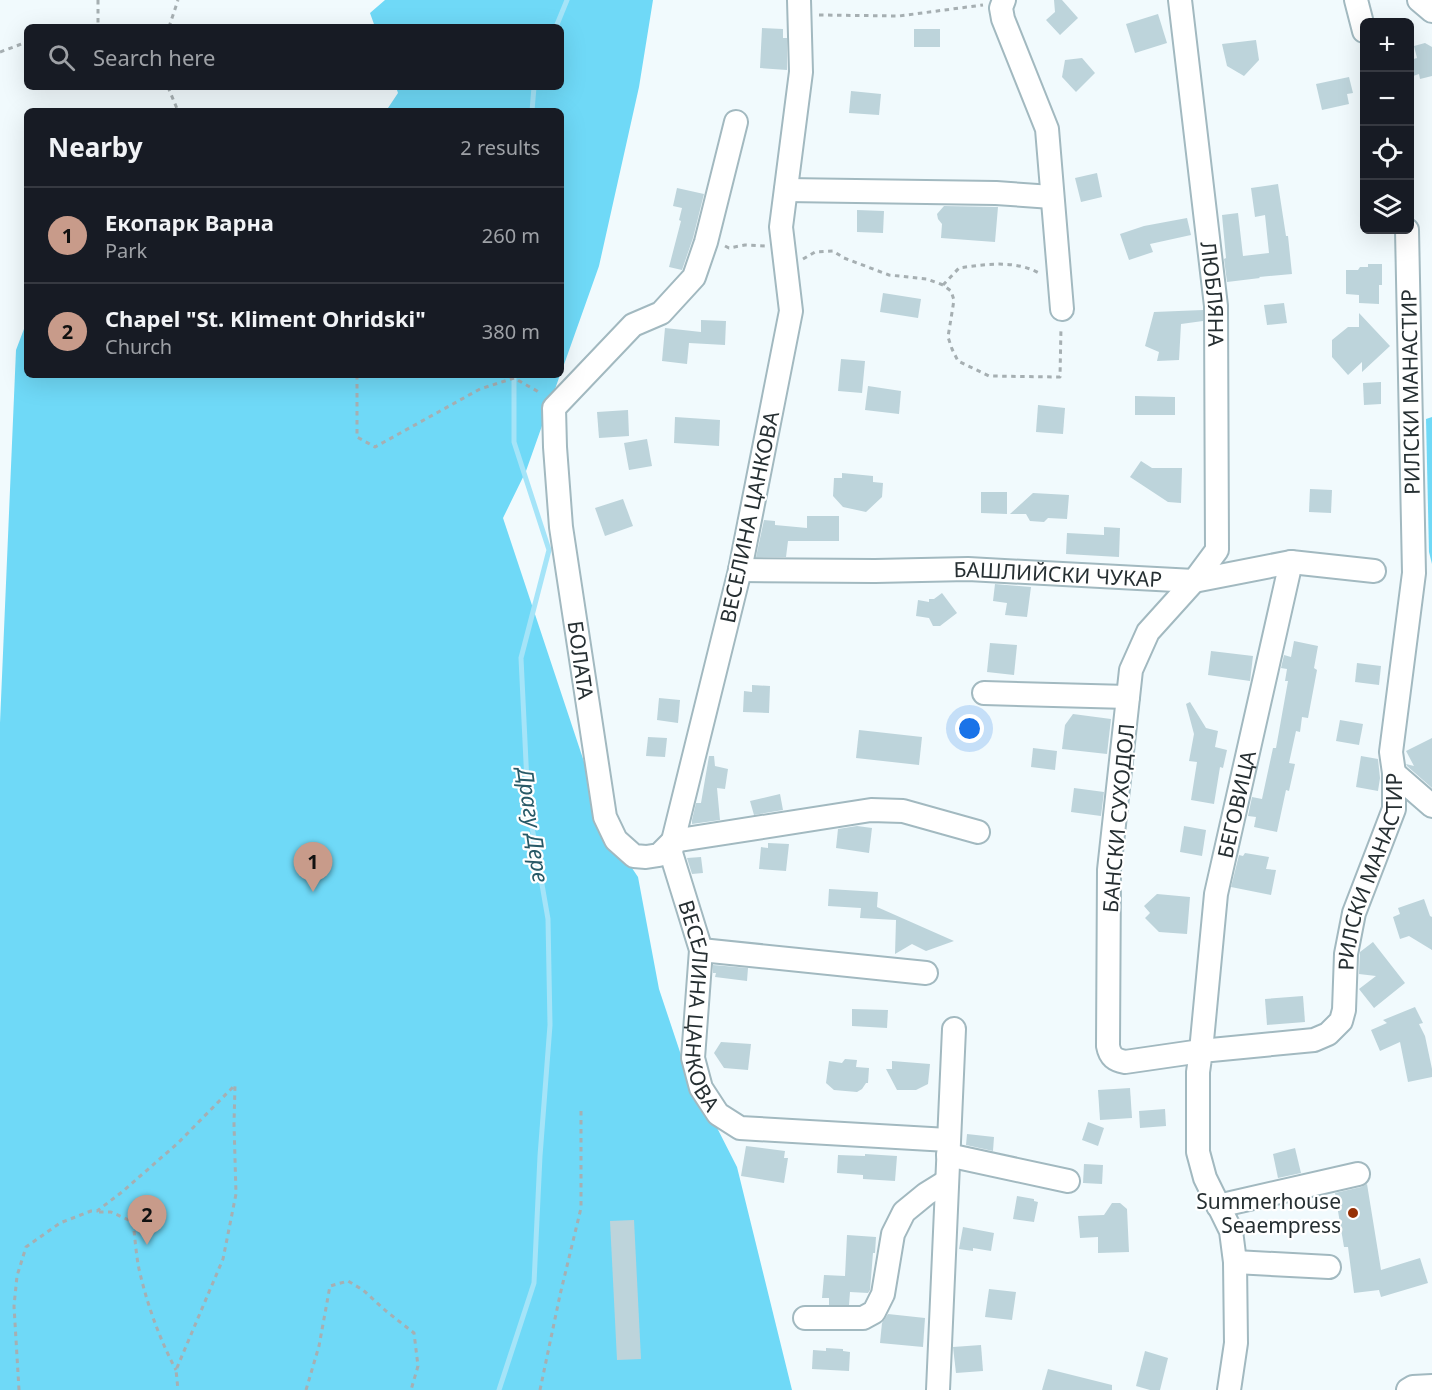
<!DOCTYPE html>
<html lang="en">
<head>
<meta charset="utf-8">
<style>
  :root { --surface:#171b24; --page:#242831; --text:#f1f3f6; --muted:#9ea1a6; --line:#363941; --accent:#c89b8a }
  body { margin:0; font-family:"Noto Sans",sans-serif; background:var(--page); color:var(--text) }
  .controls { position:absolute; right:18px; top:18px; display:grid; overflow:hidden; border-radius:9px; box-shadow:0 6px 24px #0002 }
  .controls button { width:54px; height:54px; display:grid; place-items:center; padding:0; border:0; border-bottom:2px solid var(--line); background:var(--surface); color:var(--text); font:30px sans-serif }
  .you { position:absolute; left:970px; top:729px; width:21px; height:21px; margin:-15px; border:4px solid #fff; border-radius:50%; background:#1a73e8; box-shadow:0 0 0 9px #1a73e833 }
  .badge { display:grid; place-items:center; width:39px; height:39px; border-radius:50%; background:var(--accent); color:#111; font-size:20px; font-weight:700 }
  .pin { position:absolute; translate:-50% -50px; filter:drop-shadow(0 2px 3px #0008) }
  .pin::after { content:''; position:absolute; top:32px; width:21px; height:18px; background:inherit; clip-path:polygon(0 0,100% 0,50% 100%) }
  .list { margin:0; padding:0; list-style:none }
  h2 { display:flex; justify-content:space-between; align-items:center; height:78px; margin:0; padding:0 24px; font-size:26px }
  h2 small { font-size:20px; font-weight:400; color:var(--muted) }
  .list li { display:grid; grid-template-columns:39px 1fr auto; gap:18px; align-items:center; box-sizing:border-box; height:96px; padding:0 24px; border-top:2px solid var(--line) }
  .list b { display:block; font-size:22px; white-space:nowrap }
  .list p { margin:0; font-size:20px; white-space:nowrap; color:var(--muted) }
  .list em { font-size:20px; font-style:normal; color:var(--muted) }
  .icon { flex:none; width:33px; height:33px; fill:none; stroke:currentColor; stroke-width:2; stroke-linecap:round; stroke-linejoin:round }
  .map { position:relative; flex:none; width:1432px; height:1390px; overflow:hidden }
  .search { position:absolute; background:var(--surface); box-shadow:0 6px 24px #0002; left:24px; top:24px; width:540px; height:66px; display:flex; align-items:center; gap:15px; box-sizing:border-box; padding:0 21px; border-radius:9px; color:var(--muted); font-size:22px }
  .panel { position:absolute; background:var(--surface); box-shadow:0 6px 24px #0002; left:24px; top:108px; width:540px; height:270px; border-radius:9px }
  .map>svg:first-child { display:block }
  .green { fill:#6fd9f7 }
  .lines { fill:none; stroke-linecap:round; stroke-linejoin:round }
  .stream { stroke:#a5e4f8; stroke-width:5 }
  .building { fill:#bdd4db }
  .minor-casing { stroke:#a2b9c0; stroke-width:26 }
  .path { stroke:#a6afb2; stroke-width:3; stroke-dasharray:4.5 4.5; stroke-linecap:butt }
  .minor { stroke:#fff; stroke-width:22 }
  .poi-dot { fill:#963005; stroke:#fff; stroke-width:2 }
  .labels { text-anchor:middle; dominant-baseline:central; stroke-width:4.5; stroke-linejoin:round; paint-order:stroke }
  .street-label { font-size:21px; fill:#262f32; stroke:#fff }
  .poi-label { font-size:21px; fill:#262f32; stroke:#fff; text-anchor:end }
  .water-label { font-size:22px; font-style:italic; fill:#275967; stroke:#fff }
</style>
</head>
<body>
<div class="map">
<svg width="1432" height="1390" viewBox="0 0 1432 1390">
  <rect width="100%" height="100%" fill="#f1fafd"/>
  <g class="green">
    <path d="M 385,0 L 653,0 L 639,87 L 599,266 L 561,373 L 561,111 L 386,111 L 398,93 L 396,87 L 561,87 L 561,27 L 375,27 L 370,13 Z"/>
    <path d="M 27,321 L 27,375 L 560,375 L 526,471 L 503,518 L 607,831 L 638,877 L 659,989 L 683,1061 L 737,1167 L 792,1390 L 0,1390 L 0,723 L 16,350 Z"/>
    <path d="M 1432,417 L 1432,564 L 1429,552 L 1426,419 Z"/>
  </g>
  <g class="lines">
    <g class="stream">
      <path d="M 556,27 L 567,0"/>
      <path d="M 532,111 L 534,87"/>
      <path d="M 499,1390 L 534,1283 L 540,1156 L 550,1025 L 548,919 L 528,804 L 521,658 L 549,550 L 514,442 L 514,375"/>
    </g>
  </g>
  <g class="building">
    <path d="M 1054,0 L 1062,0 L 1078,18 L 1060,35 L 1046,20 L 1055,12 Z"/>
    <path d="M 1158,14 L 1167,43 L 1135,53 L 1126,24 Z"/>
    <path d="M 762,28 L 783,29 L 783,38 L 787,38 L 787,70 L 760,68 Z"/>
    <rect x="914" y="29" width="26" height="18"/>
    <path d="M 1256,40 L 1259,60 L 1244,76 L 1227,66 L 1222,44 Z"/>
    <path d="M 1425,43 L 1432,47 L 1432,76 L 1420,79 L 1419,74 L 1410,77 L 1410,60 L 1417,58 L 1414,46 Z"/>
    <path d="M 1082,58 L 1095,73 L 1076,92 L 1062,77 L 1065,60 Z"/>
    <path d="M 1349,77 L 1353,93 L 1347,94 L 1349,104 L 1322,110 L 1316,84 Z"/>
    <path d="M 851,91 L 881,94 L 879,115 L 849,113 Z"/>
    <path d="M 1097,173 L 1102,197 L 1081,202 L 1075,178 Z"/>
    <path d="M 1278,184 L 1286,236 L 1288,236 L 1292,274 L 1259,277 L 1260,278 L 1227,282 L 1224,259 L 1226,258 L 1222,215 L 1238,213 L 1243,256 L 1269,253 L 1265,215 L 1255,217 L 1251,188 Z"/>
    <path d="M 677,188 L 704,194 L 693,238 L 682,270 L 669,267 L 681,221 L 679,220 L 682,208 L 673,206 Z"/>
    <path d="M 944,206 L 998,207 L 995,242 L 941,238 L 942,224 L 938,219 L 937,214 Z"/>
    <path d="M 857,210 L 884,211 L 883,233 L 857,232 Z"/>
    <path d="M 1187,218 L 1191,235 L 1150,244 L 1153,252 L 1129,260 L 1120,234 L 1144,226 Z"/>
    <path d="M 1368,264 L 1382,264 L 1382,285 L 1379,285 L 1379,304 L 1359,303 L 1359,295 L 1346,294 L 1346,270 L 1358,270 L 1360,267 L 1368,267 Z"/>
    <path d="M 883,293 L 921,299 L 918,318 L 880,312 Z"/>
    <path d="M 1284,303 L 1287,323 L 1267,325 L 1264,305 Z"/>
    <path d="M 1203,310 L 1203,321 L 1181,324 L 1179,360 L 1157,361 L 1159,352 L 1145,346 L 1154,312 Z"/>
    <path d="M 1359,313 L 1390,346 L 1362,372 L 1362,362 L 1348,375 L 1332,357 L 1332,340 L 1348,327 L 1359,327 Z"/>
    <path d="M 701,320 L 726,321 L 725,345 L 689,343 L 687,364 L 662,361 L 665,328 L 701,332 Z"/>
    <path d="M 841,359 L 865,361 L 862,393 L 838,391 Z"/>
    <path d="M 1381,382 L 1381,404 L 1364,405 L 1363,383 Z"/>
    <path d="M 868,386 L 901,391 L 899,414 L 865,410 Z"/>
    <path d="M 1135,396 L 1175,397 L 1175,415 L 1135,415 Z"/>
    <path d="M 1038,405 L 1065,408 L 1063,434 L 1036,432 Z"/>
    <path d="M 628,410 L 629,436 L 599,438 L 597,412 Z"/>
    <path d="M 675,417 L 720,420 L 719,446 L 674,443 Z"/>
    <path d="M 647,439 L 652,466 L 629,470 L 624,443 Z"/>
    <path d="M 1141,461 L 1152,468 L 1182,468 L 1181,503 L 1168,502 L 1130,477 Z"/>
    <path d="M 842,473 L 873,476 L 873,482 L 883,483 L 882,497 L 866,512 L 843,507 L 833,496 L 834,478 L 842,478 Z"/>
    <path d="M 1310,489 L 1332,490 L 1331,513 L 1309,512 Z"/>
    <path d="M 981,492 L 1007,492 L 1007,514 L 981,513 Z"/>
    <path d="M 1033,493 L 1069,495 L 1067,519 L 1048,518 L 1044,522 L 1030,521 L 1026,514 L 1010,514 Z"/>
    <path d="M 623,499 L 633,526 L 605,536 L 595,508 Z"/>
    <path d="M 807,516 L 839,516 L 839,541 L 788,541 L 786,557 L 756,557 L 764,520 L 775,521 L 775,525 L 807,528 Z"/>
    <path d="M 1104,527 L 1120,528 L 1119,557 L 1066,554 L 1067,533 L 1104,535 Z"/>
    <path d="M 995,584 L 1031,587 L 1027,617 L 1005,615 L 1007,603 L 993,601 Z"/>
    <path d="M 942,593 L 957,613 L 940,626 L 933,626 L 929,618 L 916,616 L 918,600 L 929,602 L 929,599 L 934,599 Z"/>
    <path d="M 1294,641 L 1318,646 L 1314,668 L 1317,670 L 1308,718 L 1302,717 L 1300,732 L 1296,731 L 1289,763 L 1295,764 L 1289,791 L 1286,790 L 1277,832 L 1254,827 L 1256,817 L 1248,816 L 1252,797 L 1262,799 L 1273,748 L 1276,748 L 1288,681 L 1285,681 L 1287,669 L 1281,668 L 1284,655 L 1291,657 Z"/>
    <path d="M 990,643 L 1017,645 L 1014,675 L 987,672 Z"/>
    <path d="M 1211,651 L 1253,656 L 1250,681 L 1208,675 Z"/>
    <path d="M 1357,663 L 1381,666 L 1379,685 L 1355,682 Z"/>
    <path d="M 752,685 L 770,686 L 769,713 L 743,712 L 744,691 L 752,692 Z"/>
    <path d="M 659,698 L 680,700 L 678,723 L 657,720 Z"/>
    <path d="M 1190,702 L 1206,728 L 1218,731 L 1215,747 L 1227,750 L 1223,768 L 1220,767 L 1214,804 L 1191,800 L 1197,762 L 1189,761 L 1194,734 L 1186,704 Z"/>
    <path d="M 1073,714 L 1111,719 L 1107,754 L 1062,749 L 1065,725 Z"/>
    <path d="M 1340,720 L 1363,724 L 1359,745 L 1336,741 Z"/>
    <path d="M 859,730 L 922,737 L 919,765 L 856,758 Z"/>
    <path d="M 648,737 L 667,738 L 665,757 L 646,756 Z"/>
    <path d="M 1432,738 L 1432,788 L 1407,766 L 1406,764 L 1414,766 L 1406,751 Z"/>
    <path d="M 1033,748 L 1057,751 L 1055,770 L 1031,767 Z"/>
    <path d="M 709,756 L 714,756 L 715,766 L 728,769 L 725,789 L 717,788 L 720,820 L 692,824 L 692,820 L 696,803 L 701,803 Z"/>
    <path d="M 1361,756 L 1378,759 L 1380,778 L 1378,791 L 1356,787 Z"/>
    <path d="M 1074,788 L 1104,792 L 1101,816 L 1071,812 Z"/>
    <path d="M 780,794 L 783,810 L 754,815 L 750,801 Z"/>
    <path d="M 857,826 L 872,828 L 869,853 L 836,848 L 838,829 Z"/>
    <path d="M 1184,826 L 1206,830 L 1202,856 L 1180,852 Z"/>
    <path d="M 768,843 L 789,844 L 786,871 L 759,869 L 761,847 L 768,848 Z"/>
    <path d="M 1245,853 L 1269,857 L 1266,869 L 1276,870 L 1271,895 L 1231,887 L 1239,855 L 1243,856 Z"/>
    <path d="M 701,857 L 703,873 L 692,874 L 687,858 Z"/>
    <path d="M 829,889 L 878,892 L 877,907 L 954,941 L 926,951 L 912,944 L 895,954 L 896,920 L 860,918 L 861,908 L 828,906 Z"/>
    <path d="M 1157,894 L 1190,897 L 1187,934 L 1159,932 L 1145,918 L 1150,913 L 1144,906 Z"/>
    <path d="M 1424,899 L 1430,916 L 1432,917 L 1432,950 L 1409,936 L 1400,939 L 1393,917 L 1400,914 L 1398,908 Z"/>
    <path d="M 1373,942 L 1405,983 L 1374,1008 L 1359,989 L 1376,976 L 1359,974 L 1360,952 Z"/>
    <path d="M 713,965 L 748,968 L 747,981 L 715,977 L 716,973 L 713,973 Z"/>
    <path d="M 1303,996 L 1305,1022 L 1267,1025 L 1265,999 Z"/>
    <path d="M 1415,1007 L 1423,1023 L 1419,1024 L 1425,1036 L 1432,1069 L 1432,1077 L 1408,1082 L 1400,1042 L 1380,1051 L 1371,1030 L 1387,1023 L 1383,1020 Z"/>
    <path d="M 852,1009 L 888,1010 L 887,1028 L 852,1026 Z"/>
    <path d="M 721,1042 L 751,1044 L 748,1070 L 724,1068 L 714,1053 Z"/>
    <path d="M 845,1059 L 857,1060 L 856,1067 L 869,1068 L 868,1083 L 866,1083 L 862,1089 L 857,1092 L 834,1090 L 826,1083 L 829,1061 L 842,1063 Z"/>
    <path d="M 892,1061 L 930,1064 L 928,1084 L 916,1090 L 897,1090 L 886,1069 L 892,1069 Z"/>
    <path d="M 1130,1088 L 1132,1118 L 1100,1120 L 1098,1090 Z"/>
    <path d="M 1165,1109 L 1166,1126 L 1140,1128 L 1139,1111 Z"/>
    <path d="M 1088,1122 L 1104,1128 L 1098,1146 L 1082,1140 Z"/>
    <path d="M 967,1134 L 994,1137 L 993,1151 L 966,1145 Z"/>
    <path d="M 746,1146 L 785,1151 L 784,1158 L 788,1158 L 784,1183 L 741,1176 Z"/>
    <path d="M 1295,1148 L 1301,1173 L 1278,1178 L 1273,1154 Z"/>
    <path d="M 865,1154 L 897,1156 L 895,1181 L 863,1179 L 863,1175 L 837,1173 L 838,1155 L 865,1156 Z"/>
    <path d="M 1084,1164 L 1103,1165 L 1102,1184 L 1083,1183 Z"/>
    <path d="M 1367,1184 L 1381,1270 L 1420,1258 L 1428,1283 L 1381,1297 L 1379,1290 L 1354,1293 L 1348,1247 L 1344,1247 L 1335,1193 L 1361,1187 Z"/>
    <path d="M 1017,1196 L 1034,1199 L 1034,1201 L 1038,1202 L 1034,1222 L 1013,1219 Z"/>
    <path d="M 1112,1203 L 1120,1203 L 1127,1209 L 1129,1252 L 1098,1253 L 1098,1237 L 1080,1238 L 1078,1216 L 1104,1215 Z"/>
    <path d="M 634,1220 L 641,1359 L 617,1360 L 610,1221 Z"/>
    <path d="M 963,1227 L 994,1233 L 991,1251 L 973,1248 L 973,1251 L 959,1249 Z"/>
    <path d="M 847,1235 L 876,1237 L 875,1253 L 873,1253 L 870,1290 L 868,1293 L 850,1292 L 849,1305 L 829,1305 L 829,1298 L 822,1298 L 824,1275 L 845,1276 Z"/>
    <path d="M 989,1289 L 1016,1292 L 1012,1320 L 985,1317 Z"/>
    <path d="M 888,1314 L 925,1318 L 923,1347 L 880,1343 L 882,1323 Z"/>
    <path d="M 981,1345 L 983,1371 L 956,1373 L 953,1347 Z"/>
    <path d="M 826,1348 L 843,1349 L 843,1351 L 850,1352 L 849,1371 L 812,1369 L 813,1350 L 826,1351 Z"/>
    <path d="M 1145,1351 L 1168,1358 L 1160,1390 L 1150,1390 L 1136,1386 Z"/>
    <path d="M 1048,1369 L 1112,1385 L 1112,1390 L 1042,1390 Z"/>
  </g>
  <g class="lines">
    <defs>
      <g id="minor">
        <path d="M 799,0 L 801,72 L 781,227 L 791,311 L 740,570 L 673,841 L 871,810 L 903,811 L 978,832"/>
        <path d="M 1004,0 L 1001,8 L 1003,19 L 1047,129 L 1062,309"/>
        <path id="s1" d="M 1180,0 L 1216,306 L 1217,550 L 1194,581 L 1148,632 L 1131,670 L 1109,870 L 1108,1046 C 1110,1057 1115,1060 1125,1062 L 1201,1051 L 1216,894 L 1291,562"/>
        <path d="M 1356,0 L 1364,31"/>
        <path d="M 1419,0 L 1432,11"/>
        <path d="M 786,190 L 996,193 L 1052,197"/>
        <path id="s2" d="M 740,570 L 875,571 L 968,569 L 1194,581 L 1291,562 L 1374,571"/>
        <path d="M 984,693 L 1128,697"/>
        <path d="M 1394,773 L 1432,806"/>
        <path d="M 673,841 L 659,855 L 646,857 L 634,856 L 616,840 L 605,817 L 561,527 L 555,447 L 554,408 L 633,325 L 661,313 L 694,277 L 706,242 L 736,122"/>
        <path id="s3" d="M 673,841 L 671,853 L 701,950 L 693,1058 L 701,1088 L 718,1114 L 740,1128 L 948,1140"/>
        <path d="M 701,950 L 926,973"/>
        <path d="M 948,1155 L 1068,1181"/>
        <path d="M 1218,1206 L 1358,1174"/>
        <path d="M 1235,1262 L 1329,1267"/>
        <path d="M 805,1318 L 863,1318 L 874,1312 L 883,1294 L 893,1234 L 904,1212 L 926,1194 L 947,1181"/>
        <path d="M 938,1390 L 954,1029"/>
        <path id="s4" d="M 1229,1390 L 1236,1343 L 1235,1262 L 1231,1231 L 1205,1178 L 1198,1152 L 1198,1072 L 1201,1051 L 1314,1040 L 1328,1034 L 1341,1021 L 1344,1010 L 1346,954 L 1354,913 L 1394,809 L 1394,773 L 1391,752 L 1414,573 L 1407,230"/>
        <path d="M 1408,1390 L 1413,1387 L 1432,1386"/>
      </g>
    </defs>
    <use href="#minor" class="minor-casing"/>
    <g class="path">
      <path d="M 98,0 L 98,27"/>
      <path d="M 819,15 L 899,16 L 983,5"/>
      <path d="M 169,27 L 178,0"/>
      <path d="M 0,52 L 27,42"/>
      <path d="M 168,87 L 178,111"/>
      <path d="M 725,246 L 729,248 L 745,245 L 766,246"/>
      <path d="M 803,259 L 815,252 L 833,251 L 844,258 L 889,275 L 927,279 L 943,285 L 951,291 L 954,300 L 948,337 L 952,349 L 958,361 L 989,376 L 1060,377 L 1061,327"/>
      <path d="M 943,285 L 959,268 C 986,264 1015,260 1039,273"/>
      <path d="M 357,375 L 357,437 L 375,447 L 480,389 L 514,378 L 537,391 L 541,394"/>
      <path d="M 99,1212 L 111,1212 L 133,1222 C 135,1238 136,1254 139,1269 C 147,1304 159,1338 176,1370"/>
      <path d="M 19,1390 L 14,1306 L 17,1276 L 26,1247 L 60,1223 L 91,1211 L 97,1211 L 122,1192 L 178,1143 L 235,1085 L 234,1124 L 236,1194 L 223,1259 L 176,1370 L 178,1390"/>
      <path d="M 306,1390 L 319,1346 L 330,1286 L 348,1281 L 363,1290 L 386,1311 L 414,1333 L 418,1366 L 411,1390"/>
      <path d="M 540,1390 L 560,1295 L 581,1208 L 581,1110"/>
    </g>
    <use href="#minor" class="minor"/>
  </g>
  <circle class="poi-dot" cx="1353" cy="1213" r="6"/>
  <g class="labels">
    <g class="street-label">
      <text stroke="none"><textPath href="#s1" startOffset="296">ЛЮБЛЯНА</textPath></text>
      <text transform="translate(1410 392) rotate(-91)">РИЛСКИ МАНАСТИР</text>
      <text transform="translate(749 517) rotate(-78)">ВЕСЕЛИНА ЦАНКОВА</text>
      <text stroke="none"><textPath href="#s2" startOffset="318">БАШЛИЙСКИ ЧУКАР</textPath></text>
      <text transform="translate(581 660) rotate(82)">БОЛАТА</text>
      <text stroke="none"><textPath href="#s1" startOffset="1430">БЕГОВИЦА</textPath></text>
      <text transform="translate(1118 818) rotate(-85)">БАНСКИ СУХОДОЛ</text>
      <text stroke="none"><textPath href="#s4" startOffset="648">РИЛСКИ МАНАСТИР</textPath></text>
      <text stroke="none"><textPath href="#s3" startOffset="170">ВЕСЕЛИНА ЦАНКОВА</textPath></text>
    </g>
    <g class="poi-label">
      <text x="1341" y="1201">Summerhouse<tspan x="1341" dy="24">Seaempress</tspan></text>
    </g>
    <g class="water-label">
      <text transform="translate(534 825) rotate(82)">Драгу Дере</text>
    </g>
  </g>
</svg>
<div class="controls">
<button>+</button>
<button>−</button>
<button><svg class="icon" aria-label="locate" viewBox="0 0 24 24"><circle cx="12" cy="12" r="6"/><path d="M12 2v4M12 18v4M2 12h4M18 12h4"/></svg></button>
<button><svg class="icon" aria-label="layers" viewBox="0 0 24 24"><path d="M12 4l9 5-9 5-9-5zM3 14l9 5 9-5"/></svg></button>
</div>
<div class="you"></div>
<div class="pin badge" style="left:313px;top:892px">1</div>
<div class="pin badge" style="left:147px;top:1245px">2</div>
<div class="search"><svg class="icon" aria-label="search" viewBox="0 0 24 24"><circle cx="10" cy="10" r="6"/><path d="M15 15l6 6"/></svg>Search here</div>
<section class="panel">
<h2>Nearby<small>2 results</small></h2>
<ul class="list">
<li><span class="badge">1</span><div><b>Екопарк Варна</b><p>Park</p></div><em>260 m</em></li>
<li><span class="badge">2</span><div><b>Chapel &quot;St. Kliment Ohridski&quot;</b><p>Church</p></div><em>380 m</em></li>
</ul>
</section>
</div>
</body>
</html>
